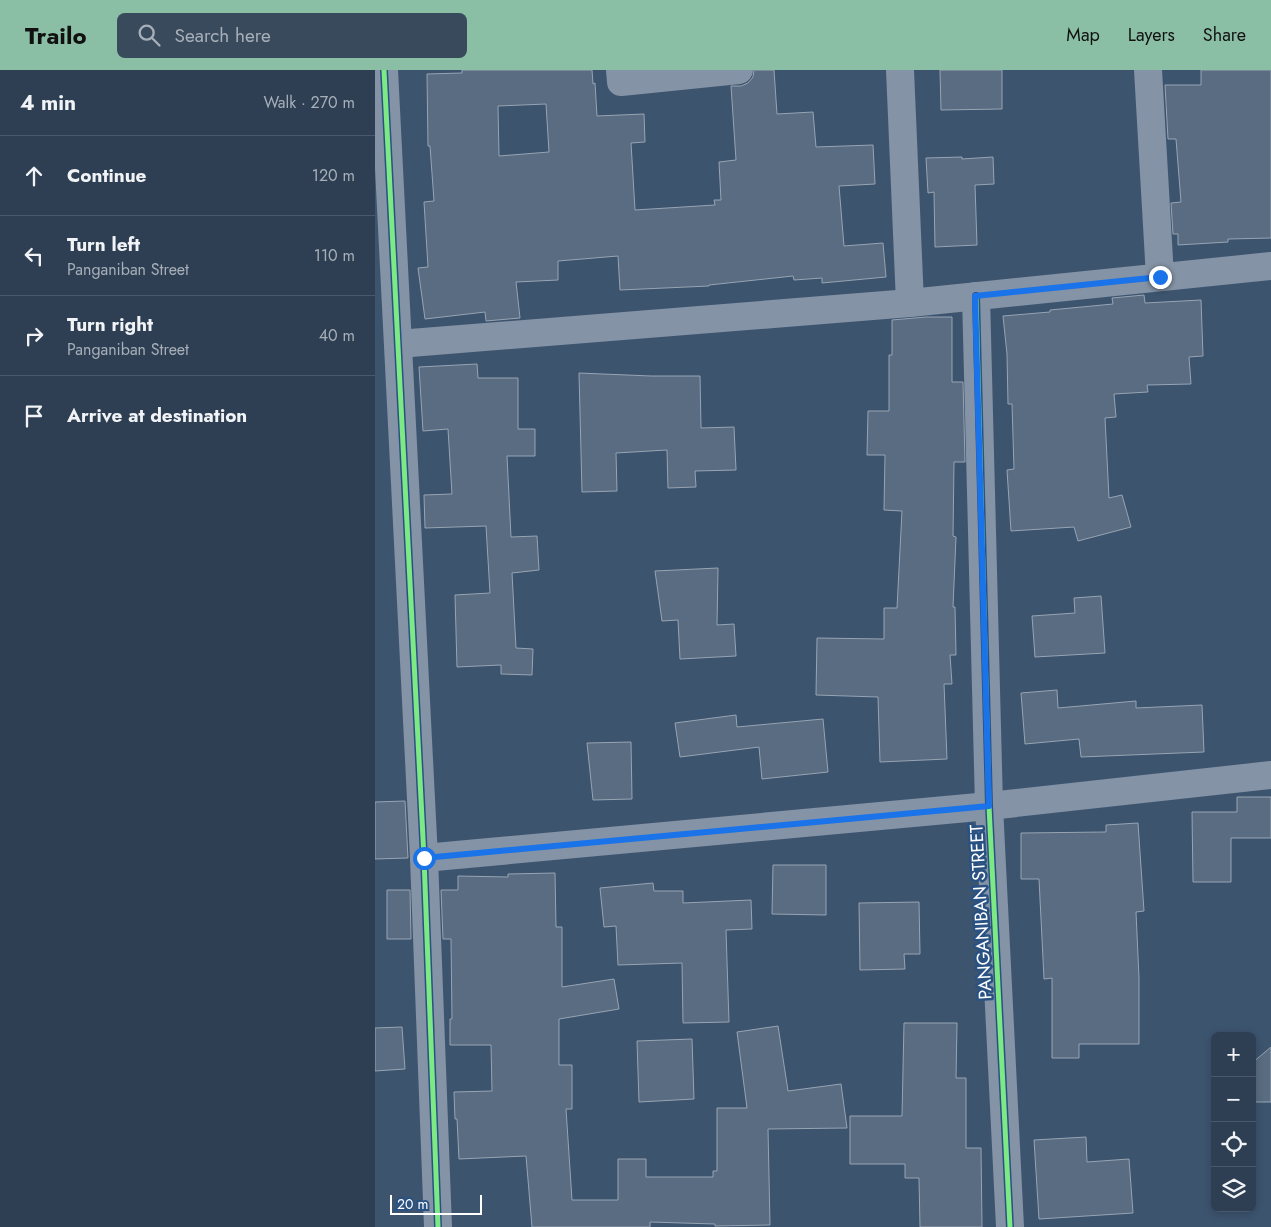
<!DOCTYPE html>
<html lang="en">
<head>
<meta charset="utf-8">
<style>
  :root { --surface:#2e3f53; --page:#3a4a5d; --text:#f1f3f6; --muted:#a7afb8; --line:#49586a; --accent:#8abfa5 }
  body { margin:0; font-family:Jost,sans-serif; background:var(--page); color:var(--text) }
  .controls { position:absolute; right:15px; bottom:15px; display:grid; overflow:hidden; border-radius:8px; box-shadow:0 2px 8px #0003 }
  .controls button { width:45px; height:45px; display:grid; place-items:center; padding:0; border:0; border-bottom:1px solid var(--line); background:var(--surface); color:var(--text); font:25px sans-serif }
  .scale { position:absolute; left:15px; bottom:12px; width:92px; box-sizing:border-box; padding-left:5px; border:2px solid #fff; border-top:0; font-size:14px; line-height:18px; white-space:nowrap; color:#fff; -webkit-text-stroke:4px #295283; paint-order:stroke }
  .stop { position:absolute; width:15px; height:15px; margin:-11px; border:4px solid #1a73e8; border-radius:50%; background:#fff }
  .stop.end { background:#1a73e8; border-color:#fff; box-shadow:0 1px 5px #0008 }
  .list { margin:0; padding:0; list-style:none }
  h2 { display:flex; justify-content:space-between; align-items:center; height:65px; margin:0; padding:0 20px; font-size:21px }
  h2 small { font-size:16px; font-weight:400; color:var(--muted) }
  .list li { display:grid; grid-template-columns:32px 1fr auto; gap:15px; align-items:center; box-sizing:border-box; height:80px; padding:0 20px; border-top:1px solid var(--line) }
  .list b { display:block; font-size:19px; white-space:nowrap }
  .list p { margin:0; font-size:16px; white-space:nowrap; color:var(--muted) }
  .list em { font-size:16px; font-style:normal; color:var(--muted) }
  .icon { flex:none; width:28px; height:28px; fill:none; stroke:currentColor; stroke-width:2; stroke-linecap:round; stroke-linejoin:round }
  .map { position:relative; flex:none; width:896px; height:1157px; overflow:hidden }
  header { display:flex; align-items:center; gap:30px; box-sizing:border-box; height:70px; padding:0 25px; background:var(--accent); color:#111 }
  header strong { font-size:24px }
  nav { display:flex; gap:28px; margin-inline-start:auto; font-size:18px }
  .search { width:350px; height:45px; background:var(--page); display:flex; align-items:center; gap:12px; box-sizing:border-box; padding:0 18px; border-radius:8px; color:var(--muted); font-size:19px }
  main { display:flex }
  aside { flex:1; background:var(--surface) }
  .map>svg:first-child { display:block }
  .building { fill:#5a6c81; stroke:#97a4b3; fill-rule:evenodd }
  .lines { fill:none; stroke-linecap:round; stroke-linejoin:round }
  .minor { stroke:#8493a5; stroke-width:28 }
  .cycleway-casing { stroke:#295283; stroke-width:8 }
  .cycleway { stroke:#7ce984; stroke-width:5 }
  .route { stroke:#1a73e8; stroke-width:6 }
  .labels { text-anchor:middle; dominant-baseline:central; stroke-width:5; stroke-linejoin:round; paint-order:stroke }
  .street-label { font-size:18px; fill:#fff; stroke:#295283 }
</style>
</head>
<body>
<header>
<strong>Trailo</strong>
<div class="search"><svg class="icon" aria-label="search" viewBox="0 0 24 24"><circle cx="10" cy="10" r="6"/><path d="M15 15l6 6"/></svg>Search here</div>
<nav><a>Map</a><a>Layers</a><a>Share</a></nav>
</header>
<main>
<aside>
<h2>4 min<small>Walk · 270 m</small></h2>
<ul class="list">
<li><svg class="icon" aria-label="ahead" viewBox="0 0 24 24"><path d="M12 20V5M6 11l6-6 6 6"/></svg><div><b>Continue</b></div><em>120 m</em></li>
<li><svg class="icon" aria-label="left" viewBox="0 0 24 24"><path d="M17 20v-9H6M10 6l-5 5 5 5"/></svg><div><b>Turn left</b><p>Panganiban Street</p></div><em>110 m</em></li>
<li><svg class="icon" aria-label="right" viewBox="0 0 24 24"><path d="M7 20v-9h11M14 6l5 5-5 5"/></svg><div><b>Turn right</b><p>Panganiban Street</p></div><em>40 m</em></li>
<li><svg class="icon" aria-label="arrive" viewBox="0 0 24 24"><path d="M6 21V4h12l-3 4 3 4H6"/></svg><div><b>Arrive at destination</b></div></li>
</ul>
</aside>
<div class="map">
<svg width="896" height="1157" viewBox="0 0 896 1157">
  <rect width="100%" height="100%" fill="#3d546f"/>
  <g class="building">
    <path d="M 87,0 L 217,0 L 218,14 L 220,13 L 222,46 L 269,44 L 270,72 L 256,73 L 260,140 L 340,135 L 339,130 L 346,130 L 344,92 L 361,90 L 356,16 L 366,16 L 373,13 L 378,7 L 379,0 L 399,0 L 402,44 L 438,42 L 441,77 L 498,75 L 500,114 L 464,116 L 469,176 L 508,173 L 511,207 L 447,213 L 447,208 L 419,210 L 418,206 L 334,215 L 334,216 L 245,220 L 243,186 L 183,191 L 183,210 L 141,212 L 145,248 L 111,251 L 110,242 L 50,249 L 43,198 L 53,197 L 49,132 L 59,131 L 55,76 L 53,76 L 52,4 L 87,3 ZM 171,34 L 174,82 L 124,86 L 123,36 Z"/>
    <path d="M 565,0 L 627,0 L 627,39 L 566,40 Z"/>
    <path d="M 826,0 L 896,0 L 896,168 L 853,169 L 853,172 L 803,175 L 803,164 L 798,164 L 796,133 L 806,132 L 801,69 L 793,69 L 790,15 L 826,15 Z"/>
    <path d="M 587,87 L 587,89 L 618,87 L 619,114 L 600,115 L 602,175 L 560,177 L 559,122 L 553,123 L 551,88 Z"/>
    <path d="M 769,225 L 770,233 L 826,230 L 828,286 L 814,287 L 816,314 L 772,315 L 773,322 L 739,324 L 741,347 L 730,348 L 734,428 L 747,425 L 756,457 L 703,471 L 699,457 L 636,461 L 632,400 L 639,399 L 637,334 L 633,334 L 632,284 L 628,246 L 675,242 L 675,240 L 738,234 L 737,228 Z"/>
    <path d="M 551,247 L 577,247 L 577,312 L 588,312 L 590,392 L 579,392 L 578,466 L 581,467 L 578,537 L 580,537 L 581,585 L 575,585 L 577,614 L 569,614 L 572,689 L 505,692 L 503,627 L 441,625 L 442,568 L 509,569 L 509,538 L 522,538 L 527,441 L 509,440 L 510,385 L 492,385 L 493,341 L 514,341 L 514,285 L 517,285 L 517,250 Z"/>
    <path d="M 102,294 L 103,308 L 143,308 L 143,359 L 160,359 L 160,386 L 132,386 L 136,467 L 162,466 L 164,500 L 137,503 L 141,578 L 158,579 L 157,605 L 126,604 L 126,595 L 82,597 L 80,525 L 115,523 L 111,456 L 50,458 L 49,425 L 77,424 L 73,359 L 48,361 L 44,297 Z"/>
    <path d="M 204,303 L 276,306 L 325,306 L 326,358 L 359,357 L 361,400 L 320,401 L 321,417 L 293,418 L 292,380 L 241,383 L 242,421 L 207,422 Z"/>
    <path d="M 343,498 L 342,555 L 359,554 L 361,586 L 305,589 L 303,550 L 287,551 L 280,501 Z"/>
    <path d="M 726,526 L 730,583 L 660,587 L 657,546 L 700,543 L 699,528 Z"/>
    <path d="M 682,620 L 683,638 L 761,631 L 761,638 L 827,635 L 829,682 L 706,687 L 704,669 L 650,674 L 646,623 Z"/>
    <path d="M 361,645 L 362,657 L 448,649 L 453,702 L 387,709 L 384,677 L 305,687 L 300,653 Z"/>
    <path d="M 256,672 L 257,729 L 218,730 L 212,673 Z"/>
    <path d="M 862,727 L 896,727 L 896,768 L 856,768 L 856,812 L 818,812 L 817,742 L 862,742 Z"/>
    <path d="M 30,731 L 33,788 L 0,789 L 0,732 Z"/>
    <path d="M 763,753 L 769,841 L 761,842 L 764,908 L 764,974 L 704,974 L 704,988 L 677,988 L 677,908 L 669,909 L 664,809 L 646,809 L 646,763 L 731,762 L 731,755 Z"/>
    <path d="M 398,795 L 451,795 L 451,845 L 397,844 Z"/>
    <path d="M 180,803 L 181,857 L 187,857 L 187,917 L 239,909 L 244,939 L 184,949 L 184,995 L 197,995 L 197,1039 L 191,1039 L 197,1130 L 243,1130 L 243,1089 L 271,1089 L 271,1107 L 338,1107 L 338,1101 L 342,1101 L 342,1038 L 372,1038 L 362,962 L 403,956 L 413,1021 L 466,1014 L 472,1058 L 393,1059 L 395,1155 L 340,1156 L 340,1154 L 275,1152 L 275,1157 L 157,1157 L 151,1086 L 84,1089 L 82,1049 L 80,1049 L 79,1022 L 117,1021 L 116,975 L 75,975 L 75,949 L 77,949 L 76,869 L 68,869 L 66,820 L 83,820 L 83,806 L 133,807 L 133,804 Z"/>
    <path d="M 278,813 L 279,821 L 308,821 L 308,833 L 376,830 L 377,859 L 351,860 L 354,952 L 308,953 L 307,893 L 243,895 L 241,856 L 229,857 L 225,818 Z"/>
    <path d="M 12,820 L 35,820 L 36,869 L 12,869 Z"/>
    <path d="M 544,832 L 545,884 L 529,884 L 530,899 L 485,900 L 484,833 Z"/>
    <path d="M 529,953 L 582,953 L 581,1008 L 591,1008 L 591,1078 L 606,1078 L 607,1157 L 545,1157 L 544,1108 L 530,1108 L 530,1094 L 475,1094 L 475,1046 L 527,1046 Z"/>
    <path d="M 27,957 L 30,999 L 0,1001 L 0,958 Z"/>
    <path d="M 317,969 L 319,1029 L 264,1032 L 262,971 Z"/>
    <path d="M 896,977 L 896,1032 L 877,1032 L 877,993 Z"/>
    <path d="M 711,1067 L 712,1092 L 754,1089 L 758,1143 L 664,1149 L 659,1070 Z"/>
  </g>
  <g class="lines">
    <g class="minor">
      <path d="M 9,0 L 49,788 L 63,1157"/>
      <path d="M 245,0 L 246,12 L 364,0"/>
      <path d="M 525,0 L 535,233"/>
      <path d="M 773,0 L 785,207"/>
      <path d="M 601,226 L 614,736 L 635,1157"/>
      <path d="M 23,274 L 535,233 L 896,196"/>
      <path d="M 49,788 L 614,736 L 896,705"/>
    </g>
    <defs>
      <g id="cycleway">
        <path d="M 9,0 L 49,788 L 63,1157"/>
        <path d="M 601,226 L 614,736 L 635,1157"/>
      </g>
    </defs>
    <use href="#cycleway" class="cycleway-casing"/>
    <use href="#cycleway" class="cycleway"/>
  </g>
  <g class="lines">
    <path class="route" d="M 49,788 L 614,736 L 600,226 L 785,207"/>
  </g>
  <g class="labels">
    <g class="street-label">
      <text transform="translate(606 842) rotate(-93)">PANGANIBAN STREET</text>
    </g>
  </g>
</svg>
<div class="controls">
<button>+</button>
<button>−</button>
<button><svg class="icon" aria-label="locate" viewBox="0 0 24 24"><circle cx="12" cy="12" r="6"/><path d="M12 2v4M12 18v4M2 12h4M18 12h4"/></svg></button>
<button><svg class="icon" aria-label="layers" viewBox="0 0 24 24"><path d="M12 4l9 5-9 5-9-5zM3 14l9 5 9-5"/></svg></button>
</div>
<div class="scale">20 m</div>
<div class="stop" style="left:49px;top:788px"></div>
<div class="stop end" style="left:785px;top:207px"></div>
</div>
</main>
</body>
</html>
